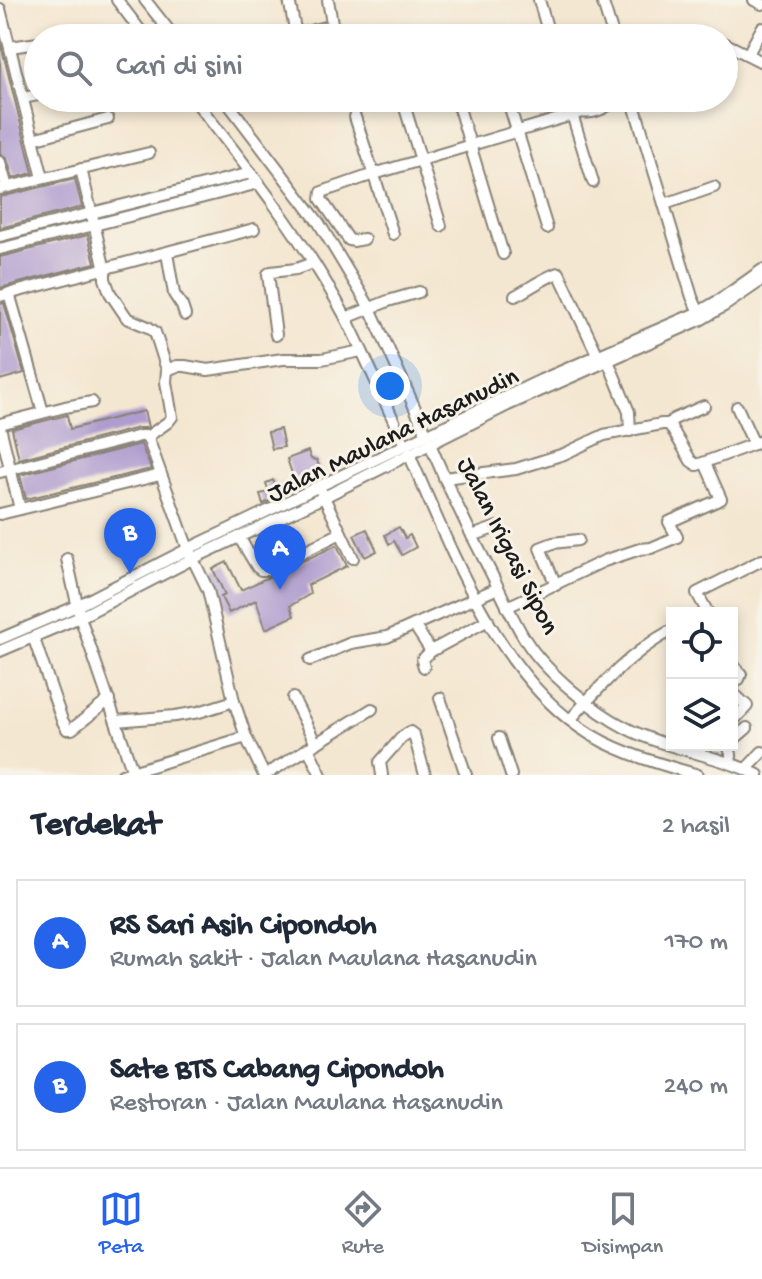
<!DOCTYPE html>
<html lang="id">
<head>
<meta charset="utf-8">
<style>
  :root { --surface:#fff; --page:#f2f2f3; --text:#1f2937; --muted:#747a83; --line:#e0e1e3; --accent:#2563eb }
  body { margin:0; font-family:"Gochi Hand",sans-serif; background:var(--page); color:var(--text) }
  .controls { position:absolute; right:24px; bottom:24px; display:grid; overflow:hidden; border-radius:0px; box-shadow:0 4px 12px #0003 }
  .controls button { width:72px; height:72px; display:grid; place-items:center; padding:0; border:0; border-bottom:2px solid var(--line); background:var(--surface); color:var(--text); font:40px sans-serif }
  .you { position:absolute; left:390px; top:386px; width:28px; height:28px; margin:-20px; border:6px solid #fff; border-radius:50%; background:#1a73e8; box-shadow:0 0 0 12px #1a73e833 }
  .badge { display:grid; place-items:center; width:52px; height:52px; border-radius:50%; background:var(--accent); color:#fff; font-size:26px; font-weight:700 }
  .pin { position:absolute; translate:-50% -66px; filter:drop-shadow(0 2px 4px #0008) }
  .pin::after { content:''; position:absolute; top:42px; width:28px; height:24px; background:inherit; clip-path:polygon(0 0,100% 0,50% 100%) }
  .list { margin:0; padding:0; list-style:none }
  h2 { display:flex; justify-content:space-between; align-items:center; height:104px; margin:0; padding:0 32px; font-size:34px }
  h2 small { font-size:26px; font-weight:400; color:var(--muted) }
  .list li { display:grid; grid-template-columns:52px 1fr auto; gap:24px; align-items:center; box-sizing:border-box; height:128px; margin:0 16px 16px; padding:0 16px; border:2px solid var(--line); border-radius:0px }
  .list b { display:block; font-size:30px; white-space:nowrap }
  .list p { margin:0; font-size:26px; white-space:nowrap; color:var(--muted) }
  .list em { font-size:26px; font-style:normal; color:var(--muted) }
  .icon { flex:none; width:44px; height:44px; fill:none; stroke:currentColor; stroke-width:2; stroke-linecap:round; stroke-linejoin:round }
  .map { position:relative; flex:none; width:762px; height:775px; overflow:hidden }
  .search { position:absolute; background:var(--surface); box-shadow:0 4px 12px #0003; left:24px; right:24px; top:24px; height:88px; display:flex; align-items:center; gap:20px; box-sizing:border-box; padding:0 28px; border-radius:44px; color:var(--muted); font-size:30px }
  .sheet { height:392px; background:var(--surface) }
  nav { display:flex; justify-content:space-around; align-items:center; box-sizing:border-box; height:112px; border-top:2px solid var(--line); background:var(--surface); font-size:22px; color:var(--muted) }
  nav a { display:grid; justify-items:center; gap:4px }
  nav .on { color:var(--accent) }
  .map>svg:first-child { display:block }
  .building { fill:#b09dcf }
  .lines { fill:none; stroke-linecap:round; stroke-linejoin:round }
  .minor-casing { stroke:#888276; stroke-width:14 }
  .minor { stroke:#fff; stroke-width:10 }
  .labels { text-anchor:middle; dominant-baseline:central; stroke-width:6; stroke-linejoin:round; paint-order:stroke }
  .street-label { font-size:26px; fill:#1c1c1c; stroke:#f7f3e8 }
</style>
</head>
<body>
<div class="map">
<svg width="762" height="775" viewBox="0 0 762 775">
  <rect width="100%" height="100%" fill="#f7f3e8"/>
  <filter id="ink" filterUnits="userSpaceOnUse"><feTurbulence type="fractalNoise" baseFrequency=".0125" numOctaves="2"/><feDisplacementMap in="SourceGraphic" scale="16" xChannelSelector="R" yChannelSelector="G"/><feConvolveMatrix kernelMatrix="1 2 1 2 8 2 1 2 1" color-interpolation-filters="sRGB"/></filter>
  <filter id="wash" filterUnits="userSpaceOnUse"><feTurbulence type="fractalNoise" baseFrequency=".006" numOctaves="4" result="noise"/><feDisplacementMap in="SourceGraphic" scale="32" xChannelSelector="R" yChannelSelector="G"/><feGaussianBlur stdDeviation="1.8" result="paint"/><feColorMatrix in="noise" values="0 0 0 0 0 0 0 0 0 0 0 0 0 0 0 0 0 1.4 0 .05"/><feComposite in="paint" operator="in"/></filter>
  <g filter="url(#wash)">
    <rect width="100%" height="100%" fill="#f4e7d1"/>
    <g id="blocks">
      <g class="building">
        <path d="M 0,41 L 33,173 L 13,178 L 7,159 L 0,154 Z"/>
        <path d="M 75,179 L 82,207 L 0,228 L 0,197 Z"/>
        <path d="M 88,235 L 95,263 L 0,288 L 0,257 Z"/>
        <path d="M 4,303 L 24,373 L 0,380 L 0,304 Z"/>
        <path d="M 144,411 L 148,427 L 146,428 L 138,428 L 19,459 L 12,429 L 67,415 L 70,429 Z"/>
        <path d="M 280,429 L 284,447 L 272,449 L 268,432 Z"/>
        <path d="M 141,444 L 151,469 L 26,499 L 20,475 Z"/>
        <path d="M 308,451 L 311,459 L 317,460 L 320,470 L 295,482 L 287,459 Z"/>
        <path d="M 293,479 L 298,488 L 263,504 L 260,494 L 269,492 L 266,483 L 273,480 L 276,487 Z"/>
        <path d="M 399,527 L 405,538 L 410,535 L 416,547 L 402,555 L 394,541 L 389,544 L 385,535 Z"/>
        <path d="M 367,529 L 377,551 L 365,557 L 354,535 Z"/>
        <path d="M 337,545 L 347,566 L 308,585 L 310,594 L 290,606 L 294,616 L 266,629 L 256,600 L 229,613 L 221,597 L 225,595 L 213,569 L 227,562 L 241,590 Z"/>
      </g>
    </g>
  </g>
  <g filter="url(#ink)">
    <use href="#blocks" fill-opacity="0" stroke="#888276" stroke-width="2"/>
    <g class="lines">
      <defs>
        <g id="minor">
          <path d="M 117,0 L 146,38"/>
          <path d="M 145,0 L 175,38"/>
          <path d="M 289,0 L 295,29 L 302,33 L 329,26 L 332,23 L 328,0"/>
          <path d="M 539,0 L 550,38"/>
          <path d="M 602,0 L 614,38"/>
          <path d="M 754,0 L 762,4"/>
          <path d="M 0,9 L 43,178"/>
          <path d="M 69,38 L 78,37"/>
          <path d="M 724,43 L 762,62"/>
          <path d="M 10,47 L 38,43"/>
          <path d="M 748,54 L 762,28"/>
          <path d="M 23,98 L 38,95"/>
          <path d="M 193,98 C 248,168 304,239 346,318 C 367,359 385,403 405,445"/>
          <path d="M 224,98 L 319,223 L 370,308 L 427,435"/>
          <path d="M 402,98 L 441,226"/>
          <path d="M 456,98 L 503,254"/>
          <path d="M 507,98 L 547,228"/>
          <path d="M 567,98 L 593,182"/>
          <path d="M 632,98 L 692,297 L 701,317"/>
          <path d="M 582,112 C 590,101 601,99 614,101"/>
          <path d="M 355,117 L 393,234"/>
          <path d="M 33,139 L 108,119"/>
          <path d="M 0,162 L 7,187"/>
          <path d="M 81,169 L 105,270 L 105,279 L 110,293 L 127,318 L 148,327 L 155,332 L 167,370 L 166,382 L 172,417 L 168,422 L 147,437"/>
          <path d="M 0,189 L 149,153"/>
          <path d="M 665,204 L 714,187"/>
          <path d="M 0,236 L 251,173"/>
          <path d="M 364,239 L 353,241 L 349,240 L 321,199 L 322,192 L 374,174 L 582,112 C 599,115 608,103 623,98"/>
          <path d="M 0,249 L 259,183"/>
          <path d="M 167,253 L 174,294 L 182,306 L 185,315"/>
          <path d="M 9,293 L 43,412"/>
          <path d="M 0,296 L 254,229"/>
          <path d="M 515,296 C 527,290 548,275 559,273 L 598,356"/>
          <path d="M 346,318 L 388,301 L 419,292"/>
          <path d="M 276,335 L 268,274 L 271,272 L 296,269 L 313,263"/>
          <path d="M 608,361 L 629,412 L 630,431"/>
          <path d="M 167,370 L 177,366 L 185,366 L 208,370 L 283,359 L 322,359 L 361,351"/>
          <path d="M 737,407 L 754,444"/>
          <path d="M 0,424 L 65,407 L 92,402"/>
          <path d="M 669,424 L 691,461 L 697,465 L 762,441"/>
          <path d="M 0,427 L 20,509"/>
          <path d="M 430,444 C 447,485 466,525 487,565 C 500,590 511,617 526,641 C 546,672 593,711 626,728 C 668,750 716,754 758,775"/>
          <path d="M 409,454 C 450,547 494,667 579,727 C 614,752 657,763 698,775"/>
          <path d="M 0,472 L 140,436 L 146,436 L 148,438 L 188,549 L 208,590 L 234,701 L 246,737 L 264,775"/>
          <path d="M 444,478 L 516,469 L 564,454 L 604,435 L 662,424 L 669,424 L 674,419 L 704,406"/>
          <path d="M 321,491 L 353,558"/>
          <path d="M 0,514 L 160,475"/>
          <path d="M 472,536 L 497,527"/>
          <path d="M 239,537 L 257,567 L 261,570 L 266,570 L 341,533"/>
          <path d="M 67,559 L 80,617 L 134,775"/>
          <path d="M 556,585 L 540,548 L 553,543 L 578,540"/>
          <path d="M 507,607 L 604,561 L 640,549 L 651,548 L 677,537 L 669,522 L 721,499 L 705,463"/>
          <path d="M 708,613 L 697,593 L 762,560"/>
          <path d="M 414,625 L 431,651 L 488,620"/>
          <path d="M 0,639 L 77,606 L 188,549 L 541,380 L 699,312 L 721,299 L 762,270"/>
          <path d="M 34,639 L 62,720 L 67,729 L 72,729 L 109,700"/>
          <path d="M 0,651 L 80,617 L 192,559 L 324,497 L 508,405 L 702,319 L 724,306 L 762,280"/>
          <path d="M 310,660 L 351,643 L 387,637 L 498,588"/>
          <path d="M 732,664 L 741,674 L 739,679 L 732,686"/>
          <path d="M 424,667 L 422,660 L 431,651"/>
          <path d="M 732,692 L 747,706 L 732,722"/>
          <path d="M 293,698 L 316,744"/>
          <path d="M 440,698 L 466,775"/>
          <path d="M 570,720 C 601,685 631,652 672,630"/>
          <path d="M 116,721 L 175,716 L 199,712 L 234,701"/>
          <path d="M 499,738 L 511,775"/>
          <path d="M 732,741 L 747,728"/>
          <path d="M 308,748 L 321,775"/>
          <path d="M 728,762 C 734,755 730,753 728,745"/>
          <path d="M 746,769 L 762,752"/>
          <path d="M 122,775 L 246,737"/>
          <path d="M 265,775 L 372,709"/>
          <path d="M 382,775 L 380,762 L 402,737 L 410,732 L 414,735 L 425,775"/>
        </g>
      </defs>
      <use href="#minor" class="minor-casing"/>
      <use href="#minor" class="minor"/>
    </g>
  </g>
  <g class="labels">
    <g class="street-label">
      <text transform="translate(394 437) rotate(-26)">Jalan Maulana Hasanudin</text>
      <text transform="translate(506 547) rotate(63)">Jalan Irigasi Sipon</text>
    </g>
  </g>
</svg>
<div class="controls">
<button><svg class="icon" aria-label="locate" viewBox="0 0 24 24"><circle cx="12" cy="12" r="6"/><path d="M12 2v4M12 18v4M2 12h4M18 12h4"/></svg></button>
<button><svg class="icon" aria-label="layers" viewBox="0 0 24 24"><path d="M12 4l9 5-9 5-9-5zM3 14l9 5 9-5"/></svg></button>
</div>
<div class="you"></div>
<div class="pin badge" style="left:280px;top:590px">A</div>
<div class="pin badge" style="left:130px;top:574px">B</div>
<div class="search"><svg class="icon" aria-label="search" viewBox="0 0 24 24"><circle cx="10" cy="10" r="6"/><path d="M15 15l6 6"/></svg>Cari di sini</div>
</div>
<section class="sheet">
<h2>Terdekat<small>2 hasil</small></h2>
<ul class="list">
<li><span class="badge">A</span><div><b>RS Sari Asih Cipondoh</b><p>Rumah sakit · Jalan Maulana Hasanudin</p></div><em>170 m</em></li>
<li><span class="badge">B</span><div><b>Sate BTS Cabang Cipondoh</b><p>Restoran · Jalan Maulana Hasanudin</p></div><em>240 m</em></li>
</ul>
</section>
<nav>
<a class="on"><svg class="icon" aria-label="map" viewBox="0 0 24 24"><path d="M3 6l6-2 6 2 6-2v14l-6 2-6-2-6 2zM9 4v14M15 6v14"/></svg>Peta</a>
<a><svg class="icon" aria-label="directions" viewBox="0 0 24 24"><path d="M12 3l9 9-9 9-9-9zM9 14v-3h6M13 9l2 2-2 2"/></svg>Rute</a>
<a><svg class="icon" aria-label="saved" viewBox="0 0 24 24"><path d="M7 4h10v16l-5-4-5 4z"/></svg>Disimpan</a>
</nav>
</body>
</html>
